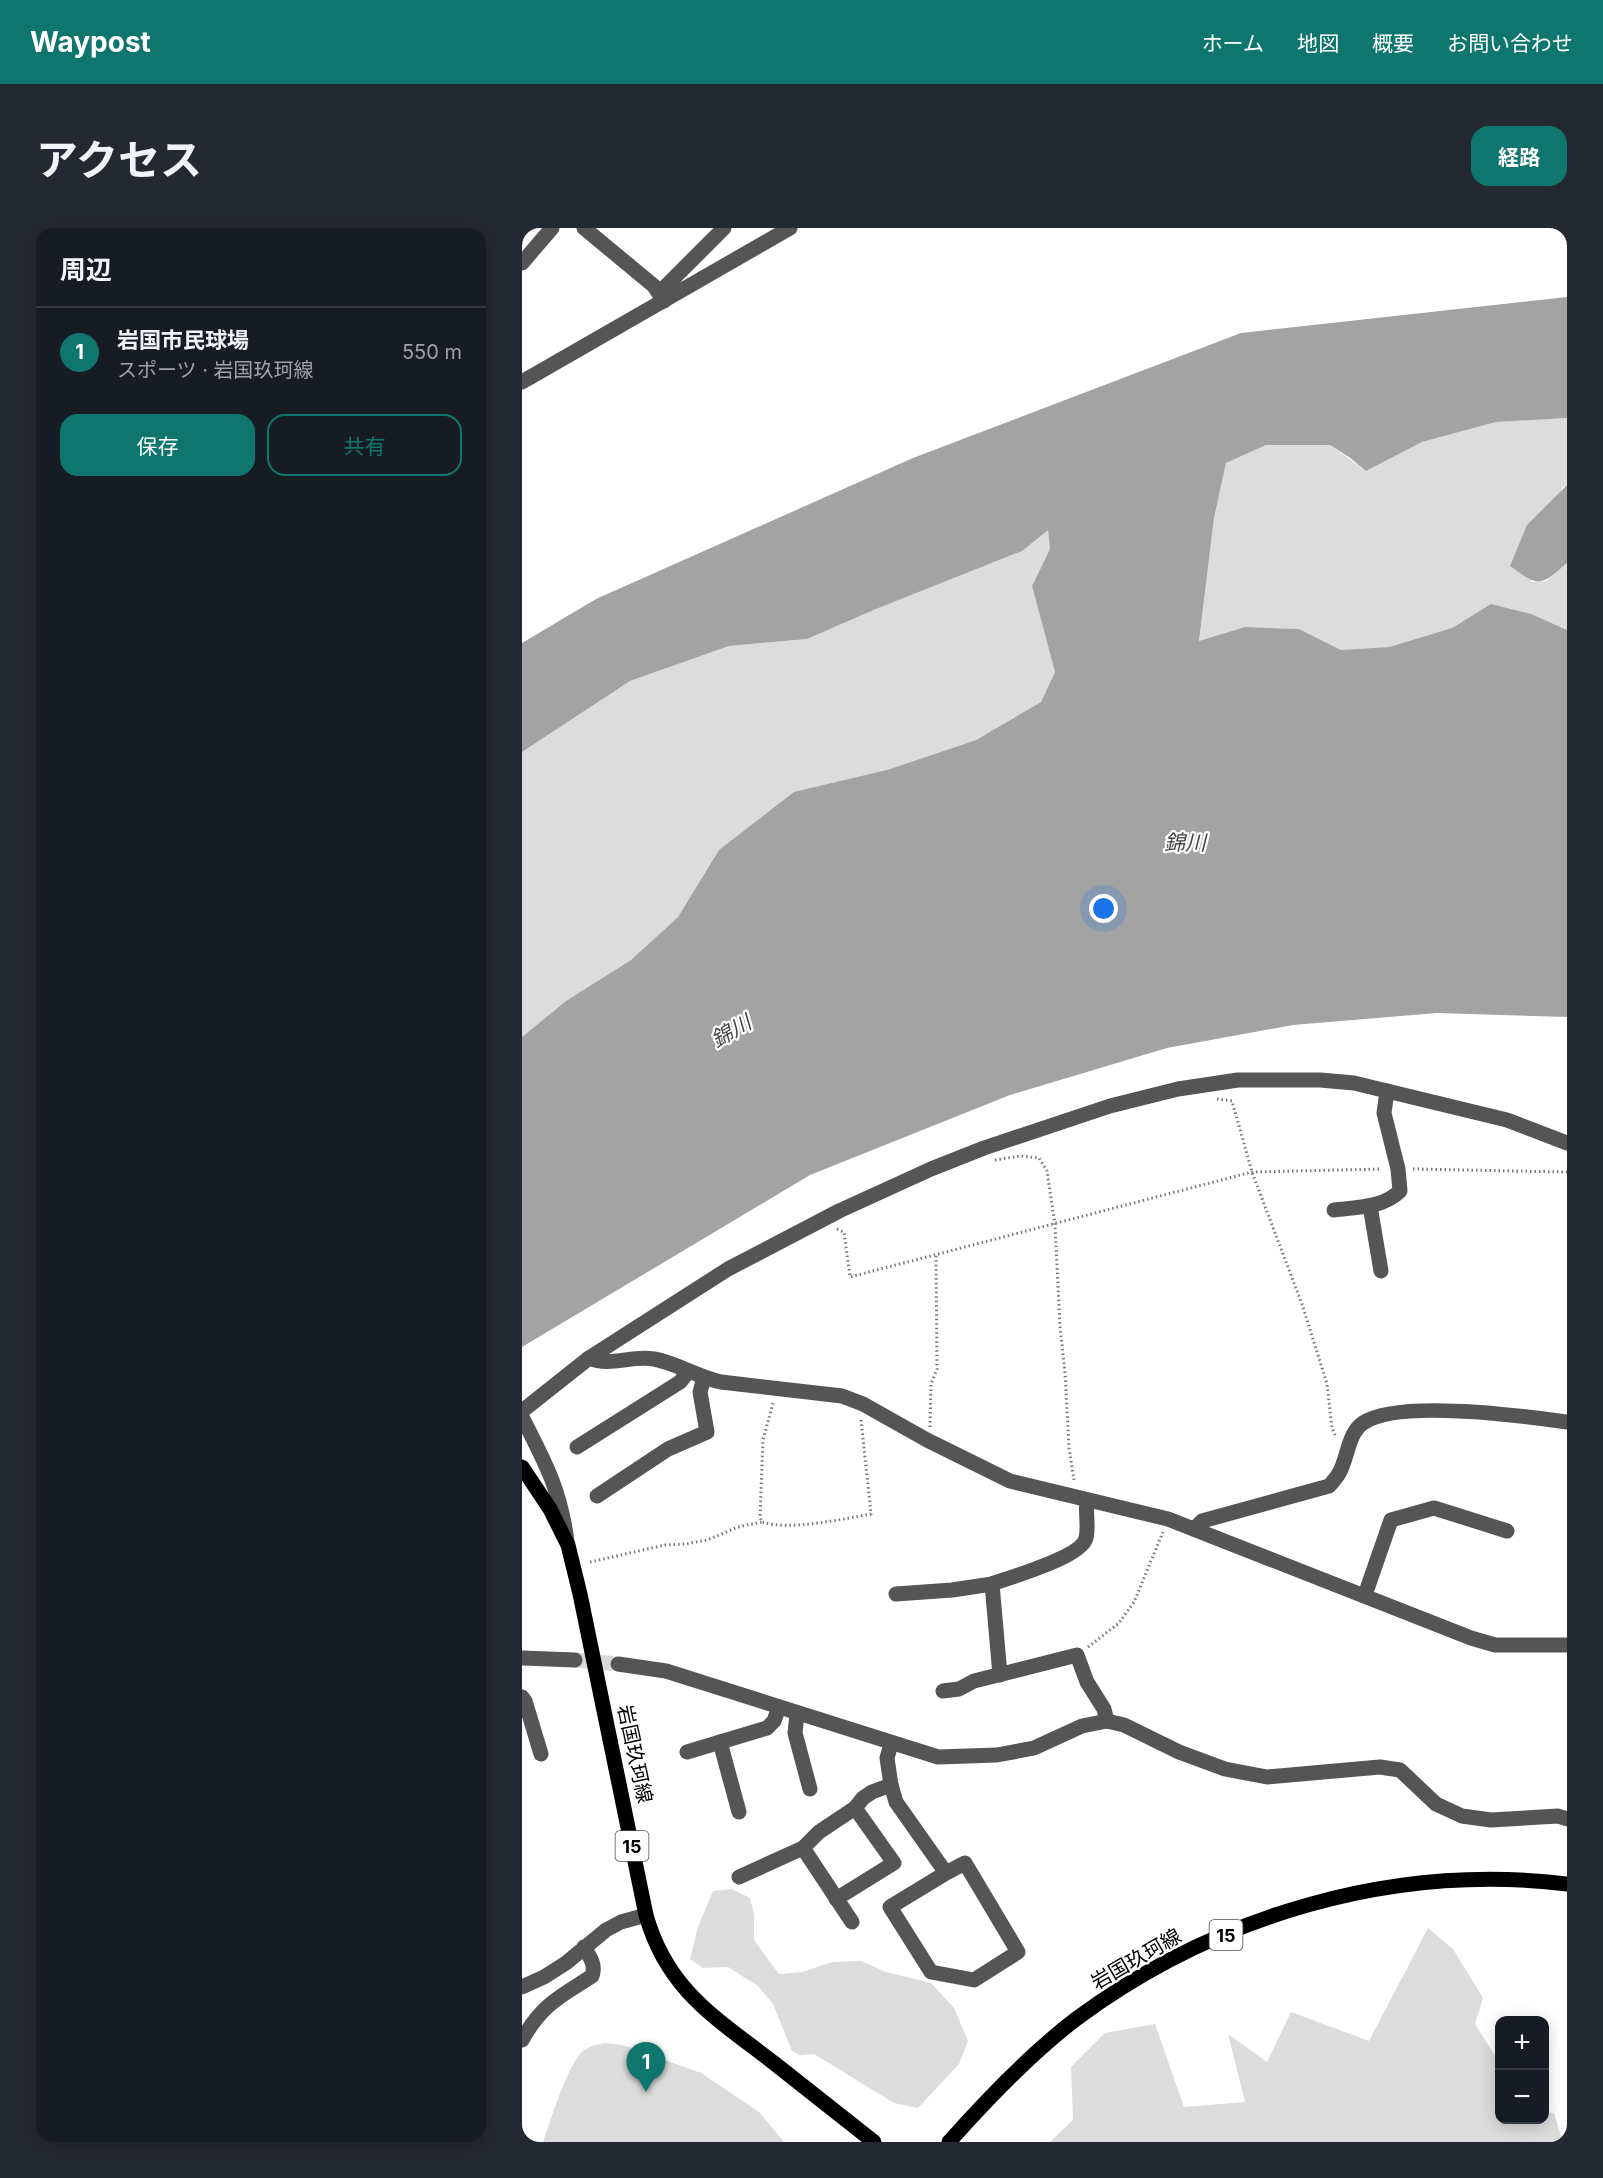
<!DOCTYPE html>
<html lang="ja">
<head>
<meta charset="utf-8">
<style>
  :root { --surface:#171b24; --page:#242831; --text:#f1f3f6; --muted:#9ea1a6; --line:#363941; --accent:#0f766e }
  body { margin:0; font-family:Inter,"Noto Sans JP",sans-serif; background:var(--page); color:var(--text) }
  .controls { position:absolute; right:18px; bottom:18px; display:grid; overflow:hidden; border-radius:12px; box-shadow:0 3px 15px #0003 }
  .controls button { width:54px; height:54px; display:grid; place-items:center; padding:0; border:0; border-bottom:2px solid var(--line); background:var(--surface); color:var(--text); font:30px sans-serif }
  .you { position:absolute; left:582px; top:681px; width:21px; height:21px; margin:-15px; border:4px solid #fff; border-radius:50%; background:#1a73e8; box-shadow:0 0 0 9px #1a73e833 }
  .badge { display:grid; place-items:center; width:39px; height:39px; border-radius:50%; background:var(--accent); color:#fff; font-size:20px; font-weight:700 }
  .pin { position:absolute; translate:-50% -50px; filter:drop-shadow(0 2px 3px #0008) }
  .pin::after { content:''; position:absolute; top:32px; width:21px; height:18px; background:inherit; clip-path:polygon(0 0,100% 0,50% 100%) }
  .list { margin:0; padding:0; list-style:none }
  h2 { display:flex; justify-content:space-between; align-items:center; height:78px; margin:0; padding:0 24px; font-size:26px }
  h2 small { font-size:20px; font-weight:400; color:var(--muted) }
  .list li { display:grid; grid-template-columns:39px 1fr auto; gap:18px; align-items:center; box-sizing:border-box; height:90px; padding:0 24px; border-top:2px solid var(--line) }
  .list b { display:block; font-size:22px; white-space:nowrap }
  .list p { margin:0; font-size:20px; white-space:nowrap; color:var(--muted) }
  .list em { font-size:20px; font-style:normal; color:var(--muted) }
  .actions { display:flex; gap:12px; padding:18px 24px }
  .actions a { flex:1; padding:14px 0; border:2px solid var(--accent); border-radius:18px; text-align:center; font-size:21px; color:var(--accent) }
  .actions .main { background:var(--accent); color:#fff }
  .map { position:relative; flex:none; width:1045px; height:1914px; overflow:hidden; border-radius:18px }
  header { display:flex; align-items:center; gap:36px; box-sizing:border-box; height:84px; padding:0 30px; background:var(--accent); color:#fff }
  header strong { font-size:28px }
  nav { display:flex; gap:33px; margin-inline-start:auto; font-size:21px }
  .intro { display:flex; align-items:center; justify-content:space-between; box-sizing:border-box; height:144px; padding:0 36px }
  h1 { margin:0; font-size:42px }
  .button { padding:15px 27px; border-radius:18px; background:var(--accent); color:#fff; font-size:21px; font-weight:700 }
  main { display:flex; gap:36px; padding:0 36px }
  aside { flex:1; background:var(--surface); border-radius:18px; box-shadow:0 3px 15px #0003 }
  .map>svg:first-child { display:block }
  .green { fill:#dcdcdc }
  .water { fill:#a3a3a3 }
  .lines { fill:none; stroke-linecap:round; stroke-linejoin:round }
  .minor-tunnel { stroke:#d9d9d9; stroke-width:15; stroke-dasharray:15 8; stroke-linecap:butt }
  .path { stroke:#777; stroke-width:3; stroke-dasharray:1.5 3; stroke-linecap:butt }
  .minor { stroke:#555; stroke-width:15 }
  .major { stroke:#000; stroke-width:15 }
  .labels { text-anchor:middle; dominant-baseline:central; stroke-width:4.5; stroke-linejoin:round; paint-order:stroke }
  .shield { fill:#fff; stroke:#4c4c4c; stroke-width:1.5 }
  .shield-label { font-size:18px; font-weight:bold; fill:#000 }
  .street-label { font-size:20px; fill:#000; stroke:#fff }
  .water-label { font-size:21px; font-style:italic; fill:#444; stroke:#fff }
</style>
</head>
<body>
<header>
<strong>Waypost</strong>
<nav><a>ホーム</a><a>地図</a><a>概要</a><a>お問い合わせ</a></nav>
</header>
<div class="intro"><h1>アクセス</h1><a class="button">経路</a></div>
<main>
<aside>
<h2>周辺<small></small></h2>
<ul class="list">
<li><span class="badge">1</span><div><b>岩国市民球場</b><p>スポーツ · 岩国玖珂線</p></div><em>550 m</em></li>
</ul>
<div class="actions"><a class="main">保存</a><a>共有</a></div>
</aside>
<div class="map">
<svg width="1045" height="1914" viewBox="0 0 1045 1914">
  <rect width="100%" height="100%" fill="#fff"/>
  <g class="green">
    <path d="M 1045,190 L 1045,257 L 1040,260 L 1009,354 L 1024,353 L 1045,335 L 1045,402 L 969,376 L 930,400 L 867,419 L 819,422 L 777,401 L 723,399 L 677,414 L 692,290 L 704,235 L 744,217 L 808,217 L 844,243 L 900,214 L 974,194 Z"/>
    <path d="M 526,301 L 528,321 L 510,358 L 533,444 L 519,474 L 454,512 L 365,542 L 197,622 L 156,689 L 109,732 L 44,773 L 0,809 L 0,524 L 108,453 L 207,418 L 285,411 L 354,381 L 500,323 Z"/>
    <path d="M 210,1661 L 228,1670 L 232,1687 L 232,1712 L 257,1746 L 281,1744 L 310,1734 L 339,1733 L 364,1744 L 409,1755 L 432,1780 L 446,1813 L 437,1836 L 396,1880 L 372,1875 L 292,1826 L 278,1827 L 270,1823 L 251,1776 L 236,1758 L 206,1739 L 181,1740 L 168,1731 L 176,1699 L 191,1663 Z"/>
    <path d="M 906,1700 L 931,1721 L 961,1770 L 953,1796 L 977,1834 L 978,1892 L 1023,1892 L 1023,1884 L 1032,1885 L 1041,1914 L 528,1914 L 551,1892 L 549,1839 L 583,1805 L 633,1796 L 662,1879 L 723,1874 L 706,1806 L 745,1834 L 769,1784 L 847,1813 Z"/>
    <path d="M 83,1815 L 101,1817 L 179,1845 L 237,1884 L 262,1914 L 21,1914 C 29,1892 45,1837 61,1823 C 68,1818 76,1816 83,1815 Z"/>
  </g>
  <g class="water">
    <path d="M 1045,69 L 1045,190 L 974,194 L 900,214 L 844,243 L 827,229 L 808,217 L 744,217 L 704,235 L 692,290 L 677,413 L 723,399 L 777,401 L 819,422 L 867,419 L 930,400 L 969,376 L 1009,386 L 1045,402 L 1045,789 L 915,785 L 771,797 L 645,820 L 488,867 L 288,947 L 0,1119 L 0,809 L 44,773 L 109,732 L 156,689 L 197,622 L 272,564 L 365,542 L 454,512 L 519,474 L 533,444 L 510,358 L 528,321 L 526,302 L 500,323 L 354,381 L 285,411 L 207,418 L 108,453 L 0,524 L 0,415 L 74,371 L 391,230 L 719,105 Z"/>
    <path d="M 1045,257 L 1045,335 C 1018,359 1017,359 988,338 L 1005,297 Z"/>
  </g>
  <g class="lines">
    <path class="minor-tunnel" d="M 53,1432 L 96,1436"/>
    <g class="path">
      <path d="M 695,871 L 710,873 L 730,944 L 781,1079 L 805,1156 L 810,1200 L 814,1209"/>
      <path d="M 473,932 L 498,928 L 517,930 L 525,943 L 533,997 L 538,1099 L 543,1144 L 547,1220 L 552,1252"/>
      <path d="M 891,941 L 1045,944"/>
      <path d="M 315,1001 L 322,1004 L 328,1049 L 730,944 L 860,941"/>
      <path d="M 251,1175 L 241,1212 L 238,1289 L 240,1294 C 267,1303 321,1291 349,1286 L 339,1191"/>
      <path d="M 408,1199 L 409,1156 L 415,1141 L 414,1028"/>
      <path d="M 68,1334 L 143,1317 L 163,1316 L 185,1312 L 216,1299 L 240,1294"/>
      <path d="M 566,1419 L 597,1395 L 612,1374 L 641,1304"/>
    </g>
    <g class="minor">
      <path d="M 62,0 L 132,58 L 142,73"/>
      <path d="M 0,35 L 30,0"/>
      <path d="M 137,65 L 202,0"/>
      <path d="M 0,154 L 268,0"/>
      <path d="M 848,978 L 859,1043"/>
      <path d="M 812,982 C 835,979 861,980 878,963 L 876,941 L 862,885 L 865,863"/>
      <path d="M 67,1130 C 89,1139 109,1127 132,1131 C 155,1135 175,1149 199,1154 L 320,1168 L 341,1176 L 405,1212 L 488,1253 L 646,1291 L 949,1410 L 973,1417 L 1045,1417"/>
      <path d="M 0,1183 L 67,1130 L 206,1041 L 317,983 L 409,941 L 462,920 L 588,878 L 656,861 L 716,852 L 798,852 L 832,855 L 985,892 L 1045,915"/>
      <path d="M 0,1189 C 23,1234 39,1263 45,1314"/>
      <path d="M 55,1219 L 158,1154 L 166,1144"/>
      <path d="M 75,1268 L 146,1221 L 185,1204 L 178,1164 L 182,1150"/>
      <path d="M 672,1301 L 680,1293 L 807,1258 C 810,1255 813,1251 816,1247 C 826,1232 825,1206 841,1195 C 876,1171 1002,1188 1045,1194"/>
      <path d="M 374,1366 L 430,1362 L 470,1356"/>
      <path d="M 843,1367 L 869,1292 L 912,1280 L 985,1303"/>
      <path d="M 0,1430 L 53,1432"/>
      <path d="M 96,1436 L 144,1443 L 416,1529 L 475,1527 L 512,1520 L 560,1498 L 585,1493 L 602,1497 L 657,1524 L 703,1541 L 745,1549 L 858,1539 L 878,1542 L 914,1576 L 940,1588 L 969,1592 L 1036,1588 L 1045,1591"/>
      <path d="M 478,1447 L 470,1356 C 489,1349 560,1329 564,1310 C 567,1298 563,1285 565,1272"/>
      <path d="M 421,1463 L 437,1461 L 452,1453 L 555,1427 L 565,1454 L 582,1481 L 585,1493"/>
      <path d="M 0,1469 L 3,1473 L 19,1526"/>
      <path d="M 275,1486 L 273,1505 L 288,1561"/>
      <path d="M 198,1514 L 217,1584"/>
      <path d="M 165,1524 L 245,1500 L 252,1493 L 257,1479"/>
      <path d="M 369,1557 L 374,1574 L 424,1645 L 443,1635 L 496,1724 L 452,1752 L 409,1744 L 368,1679 L 424,1645"/>
      <path d="M 217,1649 L 281,1620"/>
      <path d="M 314,1671 L 372,1635 L 333,1580"/>
      <path d="M 330,1694 L 281,1620 L 297,1604 L 333,1580 L 341,1570 L 350,1564 L 369,1557 L 365,1530 L 369,1516"/>
      <path d="M 0,1759 L 22,1749 L 44,1735 L 84,1702 L 99,1694 L 124,1687"/>
      <path d="M 0,1812 C 20,1776 38,1769 70,1748 C 74,1737 68,1729 62,1719"/>
    </g>
    <g class="major">
      <path d="M 0,1239 L 28,1281 L 46,1317 L 58,1366 L 124,1687 C 145,1762 194,1790 252,1835 C 285,1861 319,1888 352,1914"/>
      <path d="M 427,1914 C 466,1870 507,1827 554,1791 C 694,1687 872,1635 1045,1656"/>
    </g>
  </g>
  <g class="labels">
    <g class="shield">
      <rect x="93.5" y="1603" width="33" height="30" rx="4.5"/>
      <rect x="687.5" y="1692" width="33" height="30" rx="4.5"/>
    </g>
    <g class="shield-label">
      <text x="110" y="1618">15</text>
      <text x="704" y="1707">15</text>
    </g>
    <g class="street-label">
      <text transform="translate(113 1526) rotate(78)">岩国玖珂線</text>
      <text transform="translate(614 1731) rotate(-30)">岩国玖珂線</text>
    </g>
    <g class="water-label">
      <text x="663" y="614">錦川</text>
      <text transform="translate(209 803) rotate(-30)">錦川</text>
    </g>
  </g>
</svg>
<div class="controls">
<button>+</button>
<button>−</button>
</div>
<div class="you"></div>
<div class="pin badge" style="left:124px;top:1864px">1</div>
</div>
</main>
</body>
</html>
